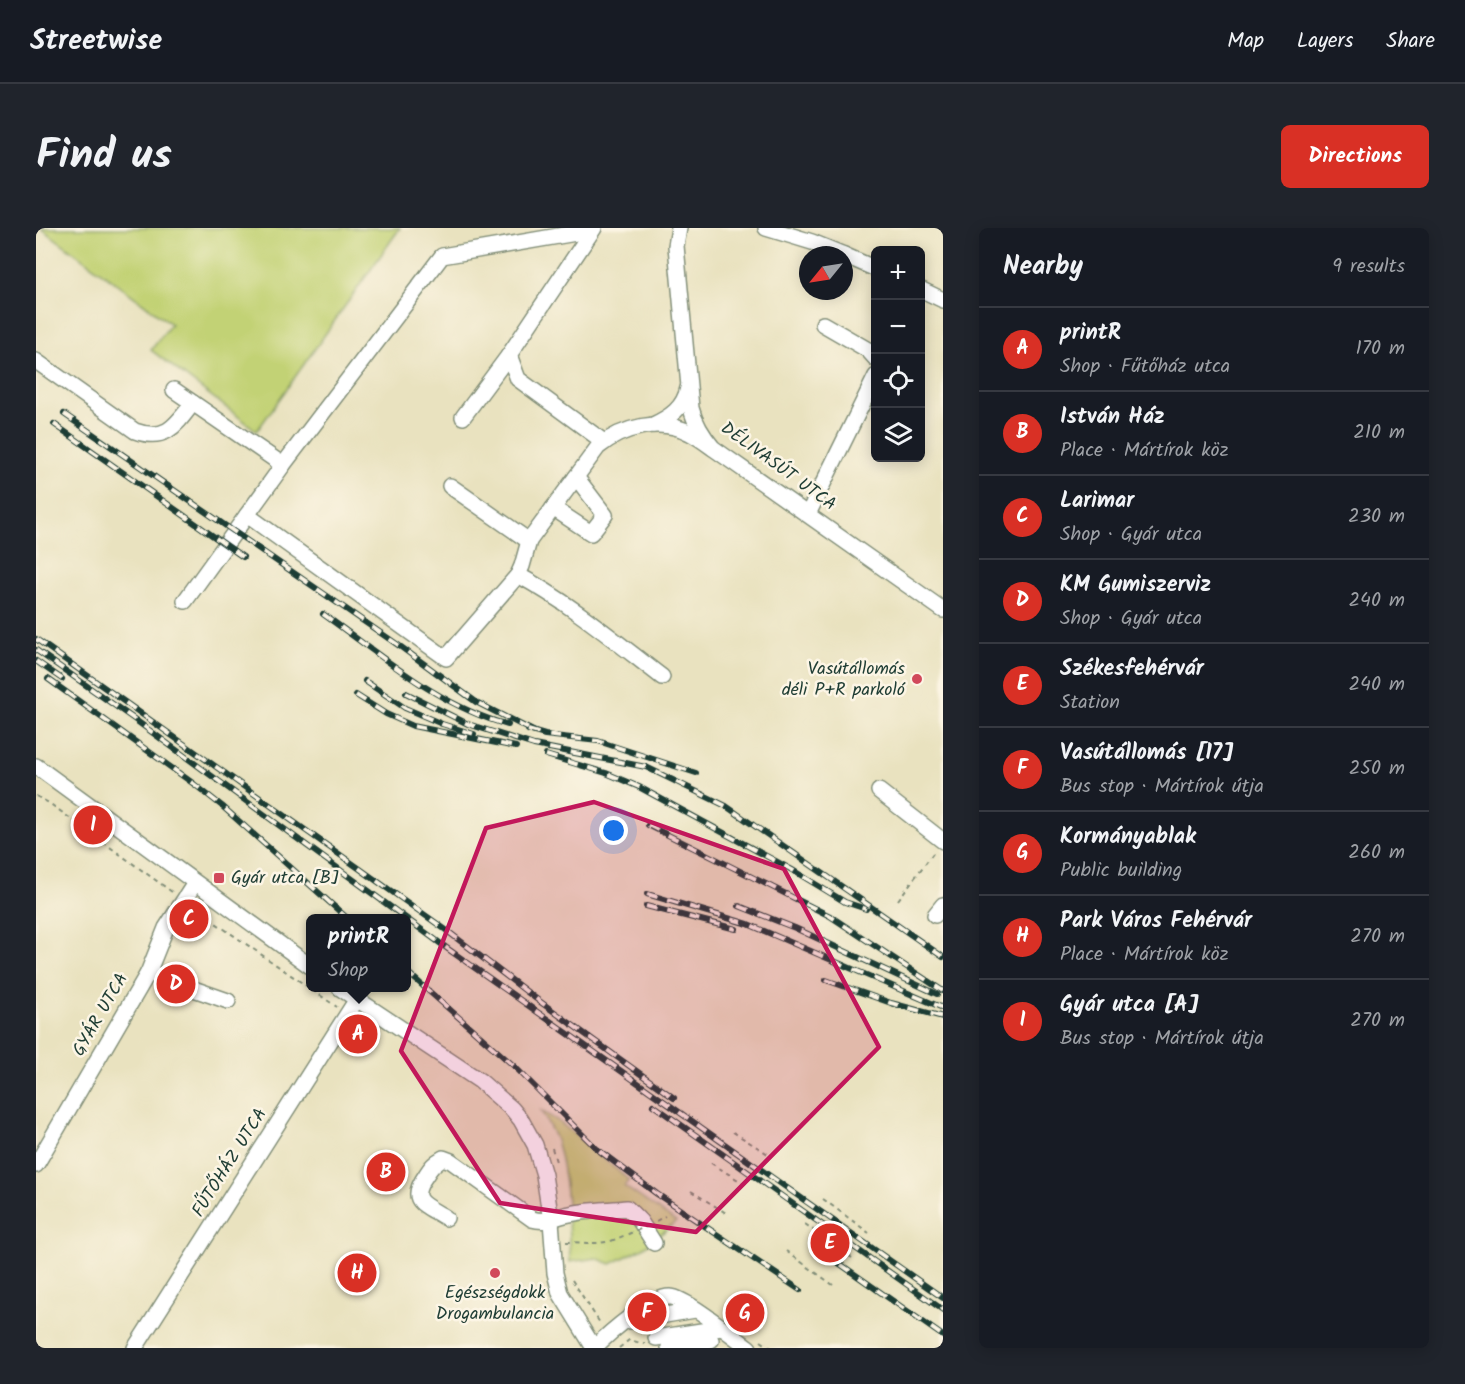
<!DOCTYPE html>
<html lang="en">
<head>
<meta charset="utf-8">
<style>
  :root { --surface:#171b24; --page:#20242c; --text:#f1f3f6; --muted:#9ea1a6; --line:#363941; --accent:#d93025 }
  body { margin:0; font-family:Kalam,sans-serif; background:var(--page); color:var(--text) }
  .controls { position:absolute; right:18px; top:18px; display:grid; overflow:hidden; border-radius:9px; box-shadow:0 3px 15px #0003 }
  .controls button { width:54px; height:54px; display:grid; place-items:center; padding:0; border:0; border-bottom:2px solid var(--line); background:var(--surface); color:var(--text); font:30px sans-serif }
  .compass { position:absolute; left:763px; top:18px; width:54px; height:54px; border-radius:50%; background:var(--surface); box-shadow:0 3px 15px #0003; rotate:240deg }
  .you { position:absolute; left:578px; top:603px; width:21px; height:21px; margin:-15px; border:4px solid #fff; border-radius:50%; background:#1a73e8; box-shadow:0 0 0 9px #1a73e833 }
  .badge { display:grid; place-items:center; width:39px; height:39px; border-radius:50%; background:var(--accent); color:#fff; font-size:20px; font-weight:700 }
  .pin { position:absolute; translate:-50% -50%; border:3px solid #fff; box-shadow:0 2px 6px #0006 }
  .popup { position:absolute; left:270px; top:686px; width:105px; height:78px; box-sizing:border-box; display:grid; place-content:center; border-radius:9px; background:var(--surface); filter:drop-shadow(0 2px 4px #0005); font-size:20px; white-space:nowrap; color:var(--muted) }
  .popup b { font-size:22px; color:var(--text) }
  .popup::after { content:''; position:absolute; left:50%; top:100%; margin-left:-12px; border:12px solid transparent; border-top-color:var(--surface) }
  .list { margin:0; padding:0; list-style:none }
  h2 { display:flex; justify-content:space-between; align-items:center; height:78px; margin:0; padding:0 24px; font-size:26px }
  h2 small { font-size:20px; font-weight:400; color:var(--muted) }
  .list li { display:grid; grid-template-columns:39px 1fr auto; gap:18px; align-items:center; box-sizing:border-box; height:84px; padding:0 24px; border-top:2px solid var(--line) }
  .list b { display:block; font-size:22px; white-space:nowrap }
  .list p { margin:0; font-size:20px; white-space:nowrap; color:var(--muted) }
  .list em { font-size:20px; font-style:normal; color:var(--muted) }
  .icon { flex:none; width:33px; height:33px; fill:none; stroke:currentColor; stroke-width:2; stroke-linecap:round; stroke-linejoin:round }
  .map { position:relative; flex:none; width:907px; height:1120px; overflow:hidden; border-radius:9px }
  header { display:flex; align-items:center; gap:36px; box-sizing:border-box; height:84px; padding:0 30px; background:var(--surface); border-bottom:2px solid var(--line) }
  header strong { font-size:28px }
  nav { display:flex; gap:33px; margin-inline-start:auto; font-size:21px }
  .intro { display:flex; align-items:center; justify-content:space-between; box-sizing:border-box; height:144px; padding:0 36px }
  h1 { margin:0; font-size:42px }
  .button { padding:15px 27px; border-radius:9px; background:var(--accent); color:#fff; font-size:21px; font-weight:700 }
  main { display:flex; gap:36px; padding:0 36px }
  aside { flex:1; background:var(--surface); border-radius:9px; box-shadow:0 3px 15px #0003 }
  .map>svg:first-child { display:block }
  .green { fill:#c2d275; stroke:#708854; stroke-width:1.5 }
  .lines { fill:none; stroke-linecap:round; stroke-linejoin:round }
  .minor-casing { stroke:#84907a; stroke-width:18 }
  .path { stroke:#84907a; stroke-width:2; stroke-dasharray:4.5 4.5; stroke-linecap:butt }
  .minor { stroke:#fff; stroke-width:15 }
  .rail-casing { stroke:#1f3d34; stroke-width:6 }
  .rail { stroke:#fcf5e5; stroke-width:4; stroke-dasharray:11; stroke-linecap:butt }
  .path-bridge { stroke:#84907a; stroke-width:2; stroke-dasharray:4.5 4.5; stroke-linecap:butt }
  .marked { fill:#c2185b; fill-opacity:0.2; stroke:#c2185b; stroke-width:4.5; stroke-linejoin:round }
  .poi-dot { fill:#d1495b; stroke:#fcf5e5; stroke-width:2 }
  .labels { text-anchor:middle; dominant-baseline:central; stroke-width:5; stroke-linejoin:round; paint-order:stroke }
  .street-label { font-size:18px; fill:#1f3d34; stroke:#fcf5e5 }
  .poi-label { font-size:18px; fill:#1f3d34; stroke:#fcf5e5; text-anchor:end }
</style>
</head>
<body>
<header>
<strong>Streetwise</strong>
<nav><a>Map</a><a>Layers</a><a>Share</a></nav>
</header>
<div class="intro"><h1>Find us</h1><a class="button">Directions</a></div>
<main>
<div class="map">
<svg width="907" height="1120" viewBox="0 0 907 1120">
  <rect width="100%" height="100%" fill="#fcf5e5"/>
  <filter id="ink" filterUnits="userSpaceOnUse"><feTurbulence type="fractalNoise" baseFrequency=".0167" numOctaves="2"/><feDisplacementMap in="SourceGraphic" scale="12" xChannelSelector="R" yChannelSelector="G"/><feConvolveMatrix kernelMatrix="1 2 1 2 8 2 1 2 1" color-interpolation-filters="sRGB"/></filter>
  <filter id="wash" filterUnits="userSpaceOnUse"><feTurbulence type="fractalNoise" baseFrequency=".008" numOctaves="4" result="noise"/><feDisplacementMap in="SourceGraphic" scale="24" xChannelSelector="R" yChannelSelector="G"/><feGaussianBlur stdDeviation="1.35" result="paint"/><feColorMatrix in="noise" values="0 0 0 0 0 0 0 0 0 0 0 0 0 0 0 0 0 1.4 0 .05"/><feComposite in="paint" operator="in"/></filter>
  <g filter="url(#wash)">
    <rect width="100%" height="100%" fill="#e9e2bf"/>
    <g class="green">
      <path d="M 5,0 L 364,0 L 221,203 L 115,122 L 135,96 Z"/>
      <path d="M 505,883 L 521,892 L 593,952 L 588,958 L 640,994 L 607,1020 L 575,1036 L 560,1030 L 534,1034 C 532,994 532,951 520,912 C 516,902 510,892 505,883 Z"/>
    </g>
  </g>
  <g filter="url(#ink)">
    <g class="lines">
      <defs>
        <g id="minor">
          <path d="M 643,0 L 640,18 L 655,180 C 659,196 666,207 677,220 L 907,382"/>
          <path d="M 730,0 L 776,14 L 808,27"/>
          <path d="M 808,27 L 840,41"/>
          <path d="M 884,61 L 907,72"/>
          <path d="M 787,96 L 832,122 L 840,131"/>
          <path d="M 473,127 L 482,151 L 568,214"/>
          <path d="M 0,133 L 99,203 C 130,214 140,197 157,175"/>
          <path d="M 138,162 L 247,237"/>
          <path d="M 427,189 L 473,127 L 558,0"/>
          <path d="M 617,197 C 634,189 648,180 652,160"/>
          <path d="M 414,258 L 493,313"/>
          <path d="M 517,280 L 555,305 L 569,287 L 540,249"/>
          <path d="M 772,286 L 840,148"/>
          <path d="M 211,287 L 410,430 L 482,347 L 486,338 L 493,313 L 562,219 C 586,199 625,189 654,205 C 662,209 670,215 677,220"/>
          <path d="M 482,347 C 534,375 579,413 626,449"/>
          <path d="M 149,373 L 247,237 L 406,28 L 540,5 L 543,0"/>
          <path d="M 0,538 L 274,738"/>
          <path d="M 843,563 L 907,613"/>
          <path d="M 899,687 L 907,677"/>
          <path d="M 112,745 L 192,773"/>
          <path d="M 304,760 L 444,853 L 476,881 L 485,892 L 499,917 L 508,947 L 515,993 L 519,1045 L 524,1065 L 558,1120"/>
          <path d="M 0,937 L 112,745 L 130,700 L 159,655"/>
          <path d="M 410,990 C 388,976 371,974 390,947 C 395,939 398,935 407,930 L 415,933 L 496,991 C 510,995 516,990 529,987 C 548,982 571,982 591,980 L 604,993 L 618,1015"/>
          <path d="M 594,1093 L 659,1082"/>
          <path d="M 620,1110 L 685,1100"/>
          <path d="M 633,1119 L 675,1112"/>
          <path d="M 99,1120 L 321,771"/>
          <path d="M 558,1120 C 572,1106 616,1067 635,1069 C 650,1070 698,1109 713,1120"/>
        </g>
      </defs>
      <use href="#minor" class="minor-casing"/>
      <g class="path">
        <path d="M 0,568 L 13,575 L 136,664"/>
        <path d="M 862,672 L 898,624"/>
        <path d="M 158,680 L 301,779"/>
        <path d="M 697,904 L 732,926"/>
        <path d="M 516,920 L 521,937"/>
        <path d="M 675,935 L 707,955"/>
        <path d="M 655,963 L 690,985"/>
        <path d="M 787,971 L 833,1005"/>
        <path d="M 620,993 L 629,988"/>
        <path d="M 769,996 L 816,1030"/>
        <path d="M 530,1014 C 548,1014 558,1017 575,1013"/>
        <path d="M 750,1023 L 797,1057"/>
        <path d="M 536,1052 L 564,1095"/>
        <path d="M 725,1113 L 735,1120"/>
        <path d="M 583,1120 L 593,1112 L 609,1116"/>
      </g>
      <use href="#minor" class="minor"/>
      <defs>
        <g id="rail">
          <path d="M 28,186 L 365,419 L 440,474 L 499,504"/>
          <path d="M 18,196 L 207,329"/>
          <path d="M 287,386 C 345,427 402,478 472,497"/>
          <path d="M 0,411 L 410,702 L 499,770 L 638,870"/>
          <path d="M 0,422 L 98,491 L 412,721 L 907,1070"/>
          <path d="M 0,433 L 26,451"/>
          <path d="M 12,451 L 158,556 L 186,578 L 311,690"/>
          <path d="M 329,453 L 369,480 L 406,496 L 438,506"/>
          <path d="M 370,465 L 432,496 L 498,517 L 610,539 L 690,578 L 907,729"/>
          <path d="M 320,467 L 350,486 L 377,498 L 480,519"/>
          <path d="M 492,502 L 509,507 L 562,513 L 660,545"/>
          <path d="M 510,527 L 570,545 L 603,559 L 758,643 L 809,674 L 830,681"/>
          <path d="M 612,597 L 794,688 L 907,763"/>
          <path d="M 611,666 L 712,696 L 907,780"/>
          <path d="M 610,678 L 700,701"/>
          <path d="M 703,678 L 759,700 L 901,766"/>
          <path d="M 370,743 L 478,838 L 561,921 L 621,966 L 764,1062"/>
          <path d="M 790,752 L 855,775 L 907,789"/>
          <path d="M 617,877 L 907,1082"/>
          <path d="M 787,1024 L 907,1108"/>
        </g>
      </defs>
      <use href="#rail" class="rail-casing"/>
      <use href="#rail" class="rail"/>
      <path class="path-bridge" d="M 575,1013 L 612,998"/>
    </g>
  </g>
  <path class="marked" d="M 558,574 L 748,641 L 843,819 L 660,1004 L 464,975 L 365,823 L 450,600 Z"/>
  <g class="poi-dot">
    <circle cx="881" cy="451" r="6"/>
    <rect x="177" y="644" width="12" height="12" rx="3"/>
    <circle cx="459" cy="1045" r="6"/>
  </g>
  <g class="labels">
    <g class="street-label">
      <text transform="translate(742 239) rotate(36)">DÉLIVASÚT UTCA</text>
      <text transform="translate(65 787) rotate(-60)">GYÁR UTCA</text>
      <text transform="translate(194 935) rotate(-58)">FŰTŐHÁZ UTCA</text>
    </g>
    <g class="poi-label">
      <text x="869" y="441">Vasútállomás<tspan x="869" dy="21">déli P+R parkoló</tspan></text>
      <text x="195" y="650" text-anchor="start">Gyár utca [B]</text>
      <text x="459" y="1065" text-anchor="middle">Egészségdokk<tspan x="459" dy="21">Drogambulancia</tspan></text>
    </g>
  </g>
</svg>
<div class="controls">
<button>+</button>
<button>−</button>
<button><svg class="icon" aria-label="locate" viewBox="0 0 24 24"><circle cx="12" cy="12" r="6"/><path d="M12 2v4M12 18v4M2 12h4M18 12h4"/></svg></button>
<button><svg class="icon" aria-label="layers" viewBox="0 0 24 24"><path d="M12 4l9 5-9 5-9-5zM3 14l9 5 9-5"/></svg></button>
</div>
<svg class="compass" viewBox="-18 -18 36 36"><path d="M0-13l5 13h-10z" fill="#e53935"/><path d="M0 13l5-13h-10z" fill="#9ea1a6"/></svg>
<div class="you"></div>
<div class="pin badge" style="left:322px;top:806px">A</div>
<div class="popup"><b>printR</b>Shop</div>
<div class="pin badge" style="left:350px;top:944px">B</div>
<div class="pin badge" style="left:153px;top:691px">C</div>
<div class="pin badge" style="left:140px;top:756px">D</div>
<div class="pin badge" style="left:794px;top:1015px">E</div>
<div class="pin badge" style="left:611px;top:1084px">F</div>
<div class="pin badge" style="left:709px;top:1085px">G</div>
<div class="pin badge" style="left:321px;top:1045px">H</div>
<div class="pin badge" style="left:57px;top:597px">I</div>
</div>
<aside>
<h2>Nearby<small>9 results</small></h2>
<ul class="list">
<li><span class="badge">A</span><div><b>printR</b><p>Shop · Fűtőház utca</p></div><em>170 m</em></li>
<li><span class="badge">B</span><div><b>István Ház</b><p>Place · Mártírok köz</p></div><em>210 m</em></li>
<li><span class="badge">C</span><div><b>Larimar</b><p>Shop · Gyár utca</p></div><em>230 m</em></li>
<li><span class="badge">D</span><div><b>KM Gumiszerviz</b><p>Shop · Gyár utca</p></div><em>240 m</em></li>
<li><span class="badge">E</span><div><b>Székesfehérvár</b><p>Station</p></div><em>240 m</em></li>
<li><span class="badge">F</span><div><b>Vasútállomás [17]</b><p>Bus stop · Mártírok útja</p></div><em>250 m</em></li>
<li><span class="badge">G</span><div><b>Kormányablak</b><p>Public building</p></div><em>260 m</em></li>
<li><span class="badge">H</span><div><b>Park Város Fehérvár</b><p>Place · Mártírok köz</p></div><em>270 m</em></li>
<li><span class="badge">I</span><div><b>Gyár utca [A]</b><p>Bus stop · Mártírok útja</p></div><em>270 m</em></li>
</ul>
</aside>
</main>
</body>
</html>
